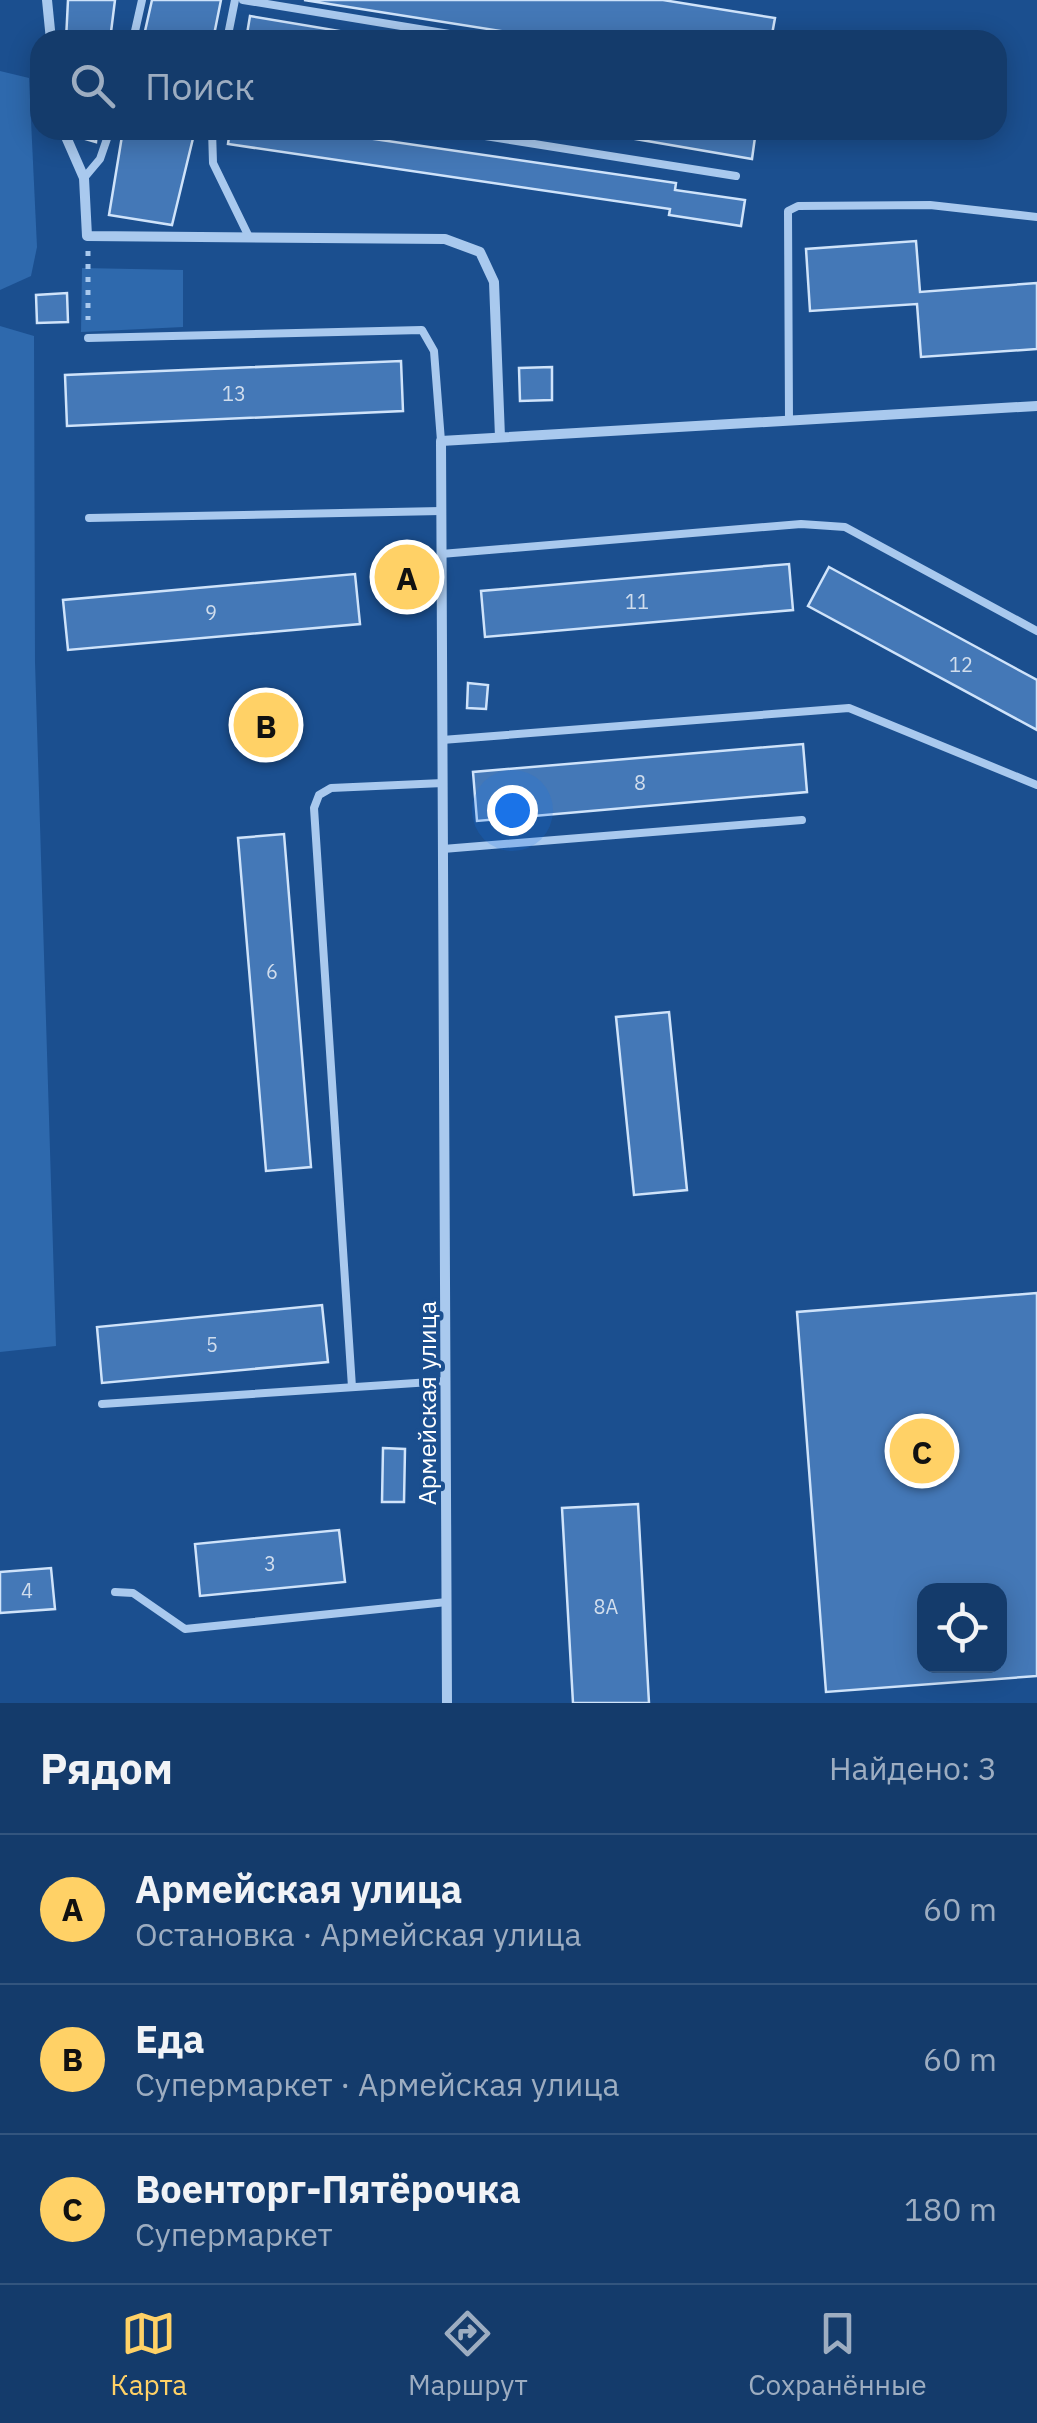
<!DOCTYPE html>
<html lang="ru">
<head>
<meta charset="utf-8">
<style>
  :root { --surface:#143b6b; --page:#214673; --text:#f1f3f6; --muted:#9dadc1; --line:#33557e; --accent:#ffd166 }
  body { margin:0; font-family:"IBM Plex Sans",sans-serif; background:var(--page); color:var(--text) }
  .controls { position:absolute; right:30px; bottom:30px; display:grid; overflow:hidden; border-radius:20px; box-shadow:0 5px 25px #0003 }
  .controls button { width:90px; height:90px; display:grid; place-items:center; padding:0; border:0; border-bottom:2px solid var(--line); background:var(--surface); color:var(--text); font:50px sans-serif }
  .you { position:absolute; left:512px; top:810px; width:35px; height:35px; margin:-25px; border:8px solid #fff; border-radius:50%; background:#1a73e8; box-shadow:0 0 0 15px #1a73e833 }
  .badge { display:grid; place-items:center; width:65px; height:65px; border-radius:50%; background:var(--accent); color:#111; font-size:32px; font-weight:700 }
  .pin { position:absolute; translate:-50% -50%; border:5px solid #fff; box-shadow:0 2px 10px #0006 }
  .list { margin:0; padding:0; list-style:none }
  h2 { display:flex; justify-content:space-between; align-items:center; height:130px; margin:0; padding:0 40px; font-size:42px }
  h2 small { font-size:32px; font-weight:400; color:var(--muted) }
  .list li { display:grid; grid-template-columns:65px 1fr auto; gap:30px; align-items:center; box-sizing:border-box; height:150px; padding:0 40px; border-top:2px solid var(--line) }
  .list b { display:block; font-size:38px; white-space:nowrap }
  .list p { margin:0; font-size:32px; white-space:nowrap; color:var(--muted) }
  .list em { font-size:32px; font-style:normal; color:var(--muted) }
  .icon { flex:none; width:55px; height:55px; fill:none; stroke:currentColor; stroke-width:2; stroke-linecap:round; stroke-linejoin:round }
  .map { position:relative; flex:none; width:1037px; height:1703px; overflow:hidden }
  .search { position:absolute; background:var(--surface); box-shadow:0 5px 25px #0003; left:30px; right:30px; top:30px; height:110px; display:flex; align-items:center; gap:25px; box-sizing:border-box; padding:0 35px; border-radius:30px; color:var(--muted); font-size:38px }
  .sheet { height:580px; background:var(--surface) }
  nav { display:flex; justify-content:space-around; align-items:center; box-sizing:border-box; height:140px; border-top:2px solid var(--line); background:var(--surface); font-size:28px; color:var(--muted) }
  nav a { display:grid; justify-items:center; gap:5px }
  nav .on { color:var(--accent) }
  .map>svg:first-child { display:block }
  .green { fill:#2e69ad }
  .building { fill:#4478b7; stroke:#cfe3fa; stroke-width:2.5; fill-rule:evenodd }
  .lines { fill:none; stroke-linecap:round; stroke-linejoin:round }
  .path { stroke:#a9c9ee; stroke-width:5; stroke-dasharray:5 8; stroke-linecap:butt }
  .service { stroke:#a9c9ee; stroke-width:8 }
  .minor { stroke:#a9c9ee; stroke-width:10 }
  .labels { text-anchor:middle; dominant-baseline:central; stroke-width:8; stroke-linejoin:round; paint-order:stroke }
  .number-label { font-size:20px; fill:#d0dded }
  .street-label { font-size:25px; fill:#fff; stroke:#1b4f8f }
</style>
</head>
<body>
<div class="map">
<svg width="1037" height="1703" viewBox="0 0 1037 1703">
  <rect width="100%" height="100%" fill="#1b4f8f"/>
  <g class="green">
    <path d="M 0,71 L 29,78 L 37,247 L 31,276 L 0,290 Z"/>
    <path d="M 82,268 L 183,270 L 183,327 L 81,332 Z"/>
    <path d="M 0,326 L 34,336 L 35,662 L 56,1346 L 0,1352 Z"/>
  </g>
  <g class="building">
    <path d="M 68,0 L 115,0 L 110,40 L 66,40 Z"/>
    <path d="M 152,0 L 221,0 L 213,40 L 143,40 Z"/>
    <path d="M 304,0 L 663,0 L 775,18 L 771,40 L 558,40 Z"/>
    <path d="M 250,16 L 393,40 L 246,40 Z"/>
    <path d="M 73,130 L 97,130 L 96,142 L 72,135 Z"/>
    <path d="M 123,130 L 195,130 L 172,225 L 109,215 Z"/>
    <path d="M 230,130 L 312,130 L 676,183 L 675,190 L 745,200 L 741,226 L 669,215 L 670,209 L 228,144 Z"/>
    <path d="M 583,130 L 756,130 L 752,159 Z"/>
    <path d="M 916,241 L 920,292 L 1037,283 L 1037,349 L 921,357 L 917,304 L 810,311 L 806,249 Z"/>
    <path d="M 67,293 L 68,322 L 37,323 L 36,295 Z"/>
    <path d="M 401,361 L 403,411 L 67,426 L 65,375 Z"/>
    <path d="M 552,367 L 552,400 L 520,401 L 519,368 Z"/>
    <path d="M 789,564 L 793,610 L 485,637 L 481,591 Z"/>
    <path d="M 829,567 L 1037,680 L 1037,730 L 808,606 Z"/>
    <path d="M 355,574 L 360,624 L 68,650 L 63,600 Z"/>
    <path d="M 468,683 L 488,685 L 486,709 L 467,708 Z"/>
    <path d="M 291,705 L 295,739 L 241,746 L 236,712 Z"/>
    <path d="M 803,744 L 807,792 L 477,821 L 473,772 Z"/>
    <path d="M 284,834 L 311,1167 L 266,1171 L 238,838 Z"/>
    <path d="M 669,1012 L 687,1190 L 634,1195 L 616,1017 Z"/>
    <path d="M 1037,1293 L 1037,1676 L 826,1692 L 797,1312 ZM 924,1590 L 1000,1590 L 1000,1666 L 924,1666 Z"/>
    <path d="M 322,1305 L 328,1362 L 102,1383 L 97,1327 Z"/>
    <path d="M 383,1448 L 405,1449 L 404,1502 L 382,1502 Z"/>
    <path d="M 638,1504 L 649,1703 L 573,1703 L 562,1508 Z"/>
    <path d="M 339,1530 L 345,1582 L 200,1596 L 195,1544 Z"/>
    <path d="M 51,1568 L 55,1609 L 0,1613 L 0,1572 Z"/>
  </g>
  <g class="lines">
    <path class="path" d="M 88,251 L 88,320"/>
    <g class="service">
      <path d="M 243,0 L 486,40"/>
      <path d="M 133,40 L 142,0"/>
      <path d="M 227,40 L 235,0"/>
      <path d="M 212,130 L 213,163 L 249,237"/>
      <path d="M 447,130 L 736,176"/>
      <path d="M 84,178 L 100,159 L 110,130"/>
      <path d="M 88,338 L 422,330 L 434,351 L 441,441"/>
      <path d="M 789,420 L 788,211 L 798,206 L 930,205 L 1037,217"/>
      <path d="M 89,518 L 441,511"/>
      <path d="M 441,554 L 801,524 L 845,527 L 1037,631"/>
      <path d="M 442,740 L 849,708 L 1037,785"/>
      <path d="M 443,849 L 802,820"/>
      <path d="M 352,1387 L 314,808 L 319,795 L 331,788 L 443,783"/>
      <path d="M 102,1404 L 446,1381"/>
      <path d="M 115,1592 L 133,1593 L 185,1629 L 447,1602"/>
    </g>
    <g class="minor">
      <path d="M 47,0 L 51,40"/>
      <path d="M 63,130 L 84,178 L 87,236 L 445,239 L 480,252 L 494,282 L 500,437"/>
      <path d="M 447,1703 L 441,441 L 1037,406"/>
    </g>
  </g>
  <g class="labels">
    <g class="number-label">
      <text x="234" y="393">13</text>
      <text x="637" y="601">11</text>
      <text x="211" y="612">9</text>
      <text x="961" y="664">12</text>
      <text x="640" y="782">8</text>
      <text x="272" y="971">6</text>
      <text x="212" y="1344">5</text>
      <text x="270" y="1563">3</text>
      <text x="27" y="1590">4</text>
      <text x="606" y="1606">8А</text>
    </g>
    <g class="street-label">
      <text transform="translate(426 1403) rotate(-90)">Армейская улица</text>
    </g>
  </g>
</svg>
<div class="controls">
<button><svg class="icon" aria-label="locate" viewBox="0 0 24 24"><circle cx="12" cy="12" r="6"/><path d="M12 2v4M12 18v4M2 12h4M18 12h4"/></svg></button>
</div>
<div class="you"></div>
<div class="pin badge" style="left:407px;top:577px">A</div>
<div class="pin badge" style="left:266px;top:725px">B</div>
<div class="pin badge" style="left:922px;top:1451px">C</div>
<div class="search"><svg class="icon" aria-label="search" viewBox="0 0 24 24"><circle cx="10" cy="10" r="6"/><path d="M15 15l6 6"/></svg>Поиск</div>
</div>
<section class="sheet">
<h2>Рядом<small>Найдено: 3</small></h2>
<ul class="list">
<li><span class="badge">A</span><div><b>Армейская улица</b><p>Остановка · Армейская улица</p></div><em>60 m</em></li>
<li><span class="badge">B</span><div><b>Еда</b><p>Супермаркет · Армейская улица</p></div><em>60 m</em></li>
<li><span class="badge">C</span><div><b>Военторг-Пятёрочка</b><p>Супермаркет</p></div><em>180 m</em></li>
</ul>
</section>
<nav>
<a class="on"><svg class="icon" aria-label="map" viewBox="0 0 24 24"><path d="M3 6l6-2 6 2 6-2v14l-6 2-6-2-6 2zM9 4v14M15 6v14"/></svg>Карта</a>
<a><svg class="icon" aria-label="directions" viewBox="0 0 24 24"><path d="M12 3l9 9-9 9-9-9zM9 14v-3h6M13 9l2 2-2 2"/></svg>Маршрут</a>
<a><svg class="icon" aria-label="saved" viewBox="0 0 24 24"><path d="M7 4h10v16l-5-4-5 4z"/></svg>Сохранённые</a>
</nav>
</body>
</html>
